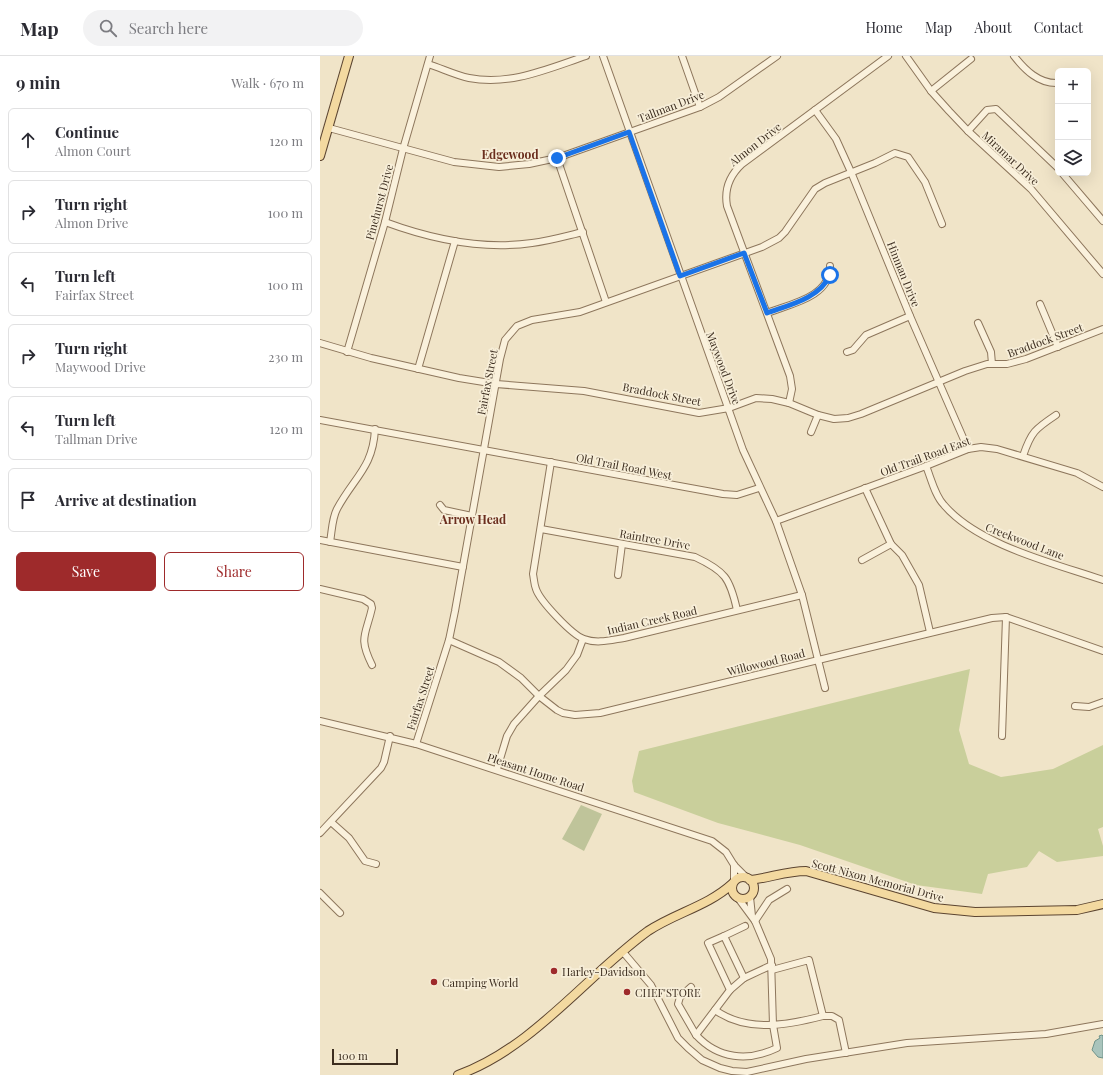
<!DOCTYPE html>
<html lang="en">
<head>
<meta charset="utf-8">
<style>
  :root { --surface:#fff; --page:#f2f2f3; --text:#2b2b33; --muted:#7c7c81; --line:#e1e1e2; --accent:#9e2a2b }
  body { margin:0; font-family:"Playfair Display",serif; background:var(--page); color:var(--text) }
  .controls { position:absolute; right:12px; top:12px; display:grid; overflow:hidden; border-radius:6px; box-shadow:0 4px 16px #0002 }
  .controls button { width:36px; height:36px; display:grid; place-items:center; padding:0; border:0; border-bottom:1px solid var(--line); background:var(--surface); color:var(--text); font:20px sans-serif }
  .scale { position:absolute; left:12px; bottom:10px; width:66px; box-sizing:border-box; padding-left:4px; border:2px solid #3d2e20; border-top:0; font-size:11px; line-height:14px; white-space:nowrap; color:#3d2e20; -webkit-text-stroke:3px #f7eed8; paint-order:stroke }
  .stop { position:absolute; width:12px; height:12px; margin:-9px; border:3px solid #1a73e8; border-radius:50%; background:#fff }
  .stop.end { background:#1a73e8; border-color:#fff; box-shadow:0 1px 4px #0008 }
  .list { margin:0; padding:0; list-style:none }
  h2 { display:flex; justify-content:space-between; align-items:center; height:52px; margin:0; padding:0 16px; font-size:17px }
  h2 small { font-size:13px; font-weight:400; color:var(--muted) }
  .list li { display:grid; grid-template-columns:26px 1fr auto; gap:12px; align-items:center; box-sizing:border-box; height:64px; margin:0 8px 8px; padding:0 8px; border:1px solid var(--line); border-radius:6px }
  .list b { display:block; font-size:15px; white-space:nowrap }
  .list p { margin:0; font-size:13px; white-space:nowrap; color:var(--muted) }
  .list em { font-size:13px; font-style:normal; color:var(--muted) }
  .actions { display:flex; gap:8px; padding:12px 16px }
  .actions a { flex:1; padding:9px 0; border:1px solid var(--accent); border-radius:6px; text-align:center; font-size:14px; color:var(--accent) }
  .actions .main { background:var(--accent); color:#fff }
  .icon { flex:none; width:22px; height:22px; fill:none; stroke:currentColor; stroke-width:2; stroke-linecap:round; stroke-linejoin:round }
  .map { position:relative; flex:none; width:783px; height:1019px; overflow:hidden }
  header { display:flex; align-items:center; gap:24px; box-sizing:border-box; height:56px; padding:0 20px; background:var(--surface); border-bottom:1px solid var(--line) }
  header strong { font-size:19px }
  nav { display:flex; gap:22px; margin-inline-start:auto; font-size:14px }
  .search { width:280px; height:36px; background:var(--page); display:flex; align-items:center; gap:10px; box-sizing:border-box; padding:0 14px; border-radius:22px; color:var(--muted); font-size:15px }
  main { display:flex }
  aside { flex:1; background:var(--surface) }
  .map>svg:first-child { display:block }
  .green { fill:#c9cf9b }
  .cemetery { fill:#bfc49a }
  .water { fill:#a9c4bc; stroke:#6f938a }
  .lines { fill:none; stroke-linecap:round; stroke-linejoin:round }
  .minor-casing { stroke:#8d765c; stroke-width:8 }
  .major-casing { stroke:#5b4430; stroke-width:10 }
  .minor { stroke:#faf1dc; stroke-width:6 }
  .major { stroke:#f3d9a0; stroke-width:8 }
  .route { stroke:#1a73e8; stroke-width:5 }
  .poi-dot { fill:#9e2a2b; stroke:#f7eed8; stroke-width:1.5 }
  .labels { text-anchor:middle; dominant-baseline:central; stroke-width:3.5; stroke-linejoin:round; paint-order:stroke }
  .street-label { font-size:11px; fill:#3d2e20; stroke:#f7eed8 }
  .poi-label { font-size:11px; fill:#3d2e20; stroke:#f7eed8; text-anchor:start }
  .neighbourhood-label { font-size:12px; font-weight:bold; fill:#6b2e1e; stroke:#f7eed8 }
</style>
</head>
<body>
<header>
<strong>Map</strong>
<div class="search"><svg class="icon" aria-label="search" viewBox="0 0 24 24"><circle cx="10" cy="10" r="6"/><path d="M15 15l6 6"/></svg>Search here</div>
<nav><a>Home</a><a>Map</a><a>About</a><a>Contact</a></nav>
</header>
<main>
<aside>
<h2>9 min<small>Walk · 670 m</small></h2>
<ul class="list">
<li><svg class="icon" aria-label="ahead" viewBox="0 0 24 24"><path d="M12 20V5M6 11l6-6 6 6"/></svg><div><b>Continue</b><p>Almon Court</p></div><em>120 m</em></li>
<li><svg class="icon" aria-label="right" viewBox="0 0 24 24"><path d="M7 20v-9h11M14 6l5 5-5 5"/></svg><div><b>Turn right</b><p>Almon Drive</p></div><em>100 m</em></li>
<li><svg class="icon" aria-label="left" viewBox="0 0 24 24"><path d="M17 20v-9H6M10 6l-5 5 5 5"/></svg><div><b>Turn left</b><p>Fairfax Street</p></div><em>100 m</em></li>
<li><svg class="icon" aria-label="right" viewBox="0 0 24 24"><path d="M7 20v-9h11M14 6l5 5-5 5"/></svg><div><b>Turn right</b><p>Maywood Drive</p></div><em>230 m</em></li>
<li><svg class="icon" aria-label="left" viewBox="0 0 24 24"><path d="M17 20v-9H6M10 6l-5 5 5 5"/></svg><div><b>Turn left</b><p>Tallman Drive</p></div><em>120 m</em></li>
<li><svg class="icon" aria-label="arrive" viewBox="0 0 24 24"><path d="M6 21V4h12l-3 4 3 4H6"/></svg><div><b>Arrive at destination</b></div></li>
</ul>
<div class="actions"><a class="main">Save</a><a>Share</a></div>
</aside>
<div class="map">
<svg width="783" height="1019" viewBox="0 0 783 1019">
  <rect width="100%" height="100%" fill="#f0e4c8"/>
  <path class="green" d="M 650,613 L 639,674 L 649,708 L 681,721 L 733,713 L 783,689 L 783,771 L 778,773 L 783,790 L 783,800 L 737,806 L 719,795 L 707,811 L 668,818 L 662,838 L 596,829 L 480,789 L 398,767 L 314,736 L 312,725 L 319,695 Z"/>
  <path class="cemetery" d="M 261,749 L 282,758 L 264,795 L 242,783 Z"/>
  <path class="water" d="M 782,979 L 783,980 L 783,1002 L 778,1001 L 772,994 L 775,985 L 780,982 L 779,980 Z"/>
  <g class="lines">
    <defs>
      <g id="minor">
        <path d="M 283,0 L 423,394 L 456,465 L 482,539 L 505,632"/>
        <path d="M 362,0 L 380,51"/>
        <path d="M 586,0 L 611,35 L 629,55 L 648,75 L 711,133 L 783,218"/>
        <path d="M 694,0 C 705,14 719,28 738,27"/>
        <path d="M 108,8 C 121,12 135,19 149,22 C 190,30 227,13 266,0"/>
        <path d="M 611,35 L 651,3"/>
        <path d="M 495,54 L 516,83 L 531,116 L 590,260 L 648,393"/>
        <path d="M 9,72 L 134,106 L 179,111 L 209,108 L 237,102 L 380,51 L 399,41 L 457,0"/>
        <path d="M 648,75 L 667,54 L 676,53 L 738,112"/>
        <path d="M 237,102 L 286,246"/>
        <path d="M 742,117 L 783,165"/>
        <path d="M 65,166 C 111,183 163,194 212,187 C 229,185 246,180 263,176"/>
        <path d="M 720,248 L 738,291"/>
        <path d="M 447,257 C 470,248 511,241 510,210"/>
        <path d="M 658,267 L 671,296 L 672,308"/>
        <path d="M 0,287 L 51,302 L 139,322 L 176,328 L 264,335 L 379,357 L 409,352 L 436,342 L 452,343 L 469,347 L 498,359 L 514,363 L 528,362 L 541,358 L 645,315 L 667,308 L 687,308 L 706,303 L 783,273"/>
        <path d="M 27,296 L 65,166 L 83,93 L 110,0"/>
        <path d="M 527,296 L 533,294 L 546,279 L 590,260"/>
        <path d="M 98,313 L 135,185"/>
        <path d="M 469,347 L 472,333 L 470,320 L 407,150 C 404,133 409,120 422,108 L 568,0"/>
        <path d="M 0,364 L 403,438 L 417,439 L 439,432"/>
        <path d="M 491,376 L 498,359"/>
        <path d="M 703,400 C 711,376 715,373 736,359"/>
        <path d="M 231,406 L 213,518 C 214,523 214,528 216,533 C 220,545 252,579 264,583 C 277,588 291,584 304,582 L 482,539"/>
        <path d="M 606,410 C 611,422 615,440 624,449 C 658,489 733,507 783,524"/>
        <path d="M 545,432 L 571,488 L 582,499 L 599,529 L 610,576"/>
        <path d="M 120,449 L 124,454 L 152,460"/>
        <path d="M 456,465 L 606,410 L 648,393 L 661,391 L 677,393 L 757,417 L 783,431"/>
        <path d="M 221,473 L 375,501 C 405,515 410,522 417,554"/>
        <path d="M 0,484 L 143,511"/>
        <path d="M 10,486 C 12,475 12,462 17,453 C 34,421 53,412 55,373"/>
        <path d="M 542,504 L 571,488"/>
        <path d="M 298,519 L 302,488"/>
        <path d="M 0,533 L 43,543 L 51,548 L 52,552 C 46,579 38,581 52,609"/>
        <path d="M 129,584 L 179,606 L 201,622 L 219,640 L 237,654 L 243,657 L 255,659 L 280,657 L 358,638 L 672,562 L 686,561 L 783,595"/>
        <path d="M 755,650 L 769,651 L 783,646"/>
        <path d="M 0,665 L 96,688 L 392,785 L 406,796 L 414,809 L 427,822"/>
        <path d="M 682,680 L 686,561"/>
        <path d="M 96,688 L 129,584 L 135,555 L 180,303 L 185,284 L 197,270 L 212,264 L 260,256 L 442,191 L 459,182 L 465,176 L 495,133 L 505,127 L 555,107 L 575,97 L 588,101 L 605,126 L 622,168"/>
        <path d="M 177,713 L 187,680 L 194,668 L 219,640 L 246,614 L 257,599 L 263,583"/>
        <path d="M 11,766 L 29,782 L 45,805 L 56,808"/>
        <path d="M 0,777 L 61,712 L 64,706 L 70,680"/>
        <path d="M 414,826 L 414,809"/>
        <path d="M 0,837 L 20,857"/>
        <path d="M 430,841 L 432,860"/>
        <path d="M 418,842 L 435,865 L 451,903 L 453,969 L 457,992 C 428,1006 398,1003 376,979 L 410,934 L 388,887 L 404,880 L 424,922 L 452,909"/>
        <path d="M 435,865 L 449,844 L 467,833"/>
        <path d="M 404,880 L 425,870"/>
        <path d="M 303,896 L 331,929 L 358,982 L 368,992 L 382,1004 L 400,1012 L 412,1015 L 427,1016 L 486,1003 L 587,987 L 726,978 L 783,968"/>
        <path d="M 371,931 L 360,941 L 358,948 L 376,979"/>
        <path d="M 410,934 L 424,922"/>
        <path d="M 395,954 C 427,977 468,969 503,960 L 489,904 L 452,914"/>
        <path d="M 503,960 L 512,960 L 519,964 L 526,997"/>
      </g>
      <g id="major">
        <path d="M 0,100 L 29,0"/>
        <circle cx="423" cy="832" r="11"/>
        <path d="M 430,824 C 449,822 467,815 486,815 L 614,852 L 655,856 L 757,854 L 783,848"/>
        <path d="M 138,1019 C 213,992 265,921 328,875 C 355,857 388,850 412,828"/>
      </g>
    </defs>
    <use href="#minor" class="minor-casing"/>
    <use href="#major" class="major-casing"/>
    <use href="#minor" class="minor"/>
    <use href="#major" class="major"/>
  </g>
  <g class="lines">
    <path class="route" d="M 237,102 L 309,76 L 360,220 L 424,197 L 447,257 C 469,249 499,243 510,219"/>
  </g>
  <g class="poi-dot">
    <circle cx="234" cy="915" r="4"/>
    <circle cx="114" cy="926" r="4"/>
    <circle cx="307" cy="936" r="4"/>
  </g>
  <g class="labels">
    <g class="street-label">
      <text transform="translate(351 50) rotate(-21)">Tallman Drive</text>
      <text transform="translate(435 88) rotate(-38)">Almon Drive</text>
      <text transform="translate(691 102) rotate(43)">Miramar Drive</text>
      <text transform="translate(59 146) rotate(-75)">Pinehurst Drive</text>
      <text transform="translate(584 218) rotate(68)">Hinman Drive</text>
      <text transform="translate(725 284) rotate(-20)">Braddock Street</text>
      <text transform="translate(404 312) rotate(69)">Maywood Drive</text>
      <text transform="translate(167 326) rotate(-79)">Fairfax Street</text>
      <text transform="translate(342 338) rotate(11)">Braddock Street</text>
      <text transform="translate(605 400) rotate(-20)">Old Trail Road East</text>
      <text transform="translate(304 410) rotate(11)">Old Trail Road West</text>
      <text transform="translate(335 483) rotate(10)">Raintree Drive</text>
      <text transform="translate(705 485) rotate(21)">Creekwood Lane</text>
      <text transform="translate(332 564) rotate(-13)">Indian Creek Road</text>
      <text transform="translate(446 606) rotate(-14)">Willowood Road</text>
      <text transform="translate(100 642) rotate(-72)">Fairfax Street</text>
      <text transform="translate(216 716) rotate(18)">Pleasant Home Road</text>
      <text transform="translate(558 824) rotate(15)">Scott Nixon Memorial Drive</text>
    </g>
    <g class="poi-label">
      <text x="242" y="915">Harley-Davidson</text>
      <text x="122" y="926">Camping World</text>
      <text x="315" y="936">CHEF'STORE</text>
    </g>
    <g class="neighbourhood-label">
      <text x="190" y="98">Edgewood</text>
      <text x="153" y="463">Arrow Head</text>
    </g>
  </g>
</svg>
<div class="controls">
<button>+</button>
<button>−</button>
<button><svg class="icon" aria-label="layers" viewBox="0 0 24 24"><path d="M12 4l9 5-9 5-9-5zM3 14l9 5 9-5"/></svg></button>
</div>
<div class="scale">100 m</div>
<div class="stop" style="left:510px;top:219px"></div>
<div class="stop end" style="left:237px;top:102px"></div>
</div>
</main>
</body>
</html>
